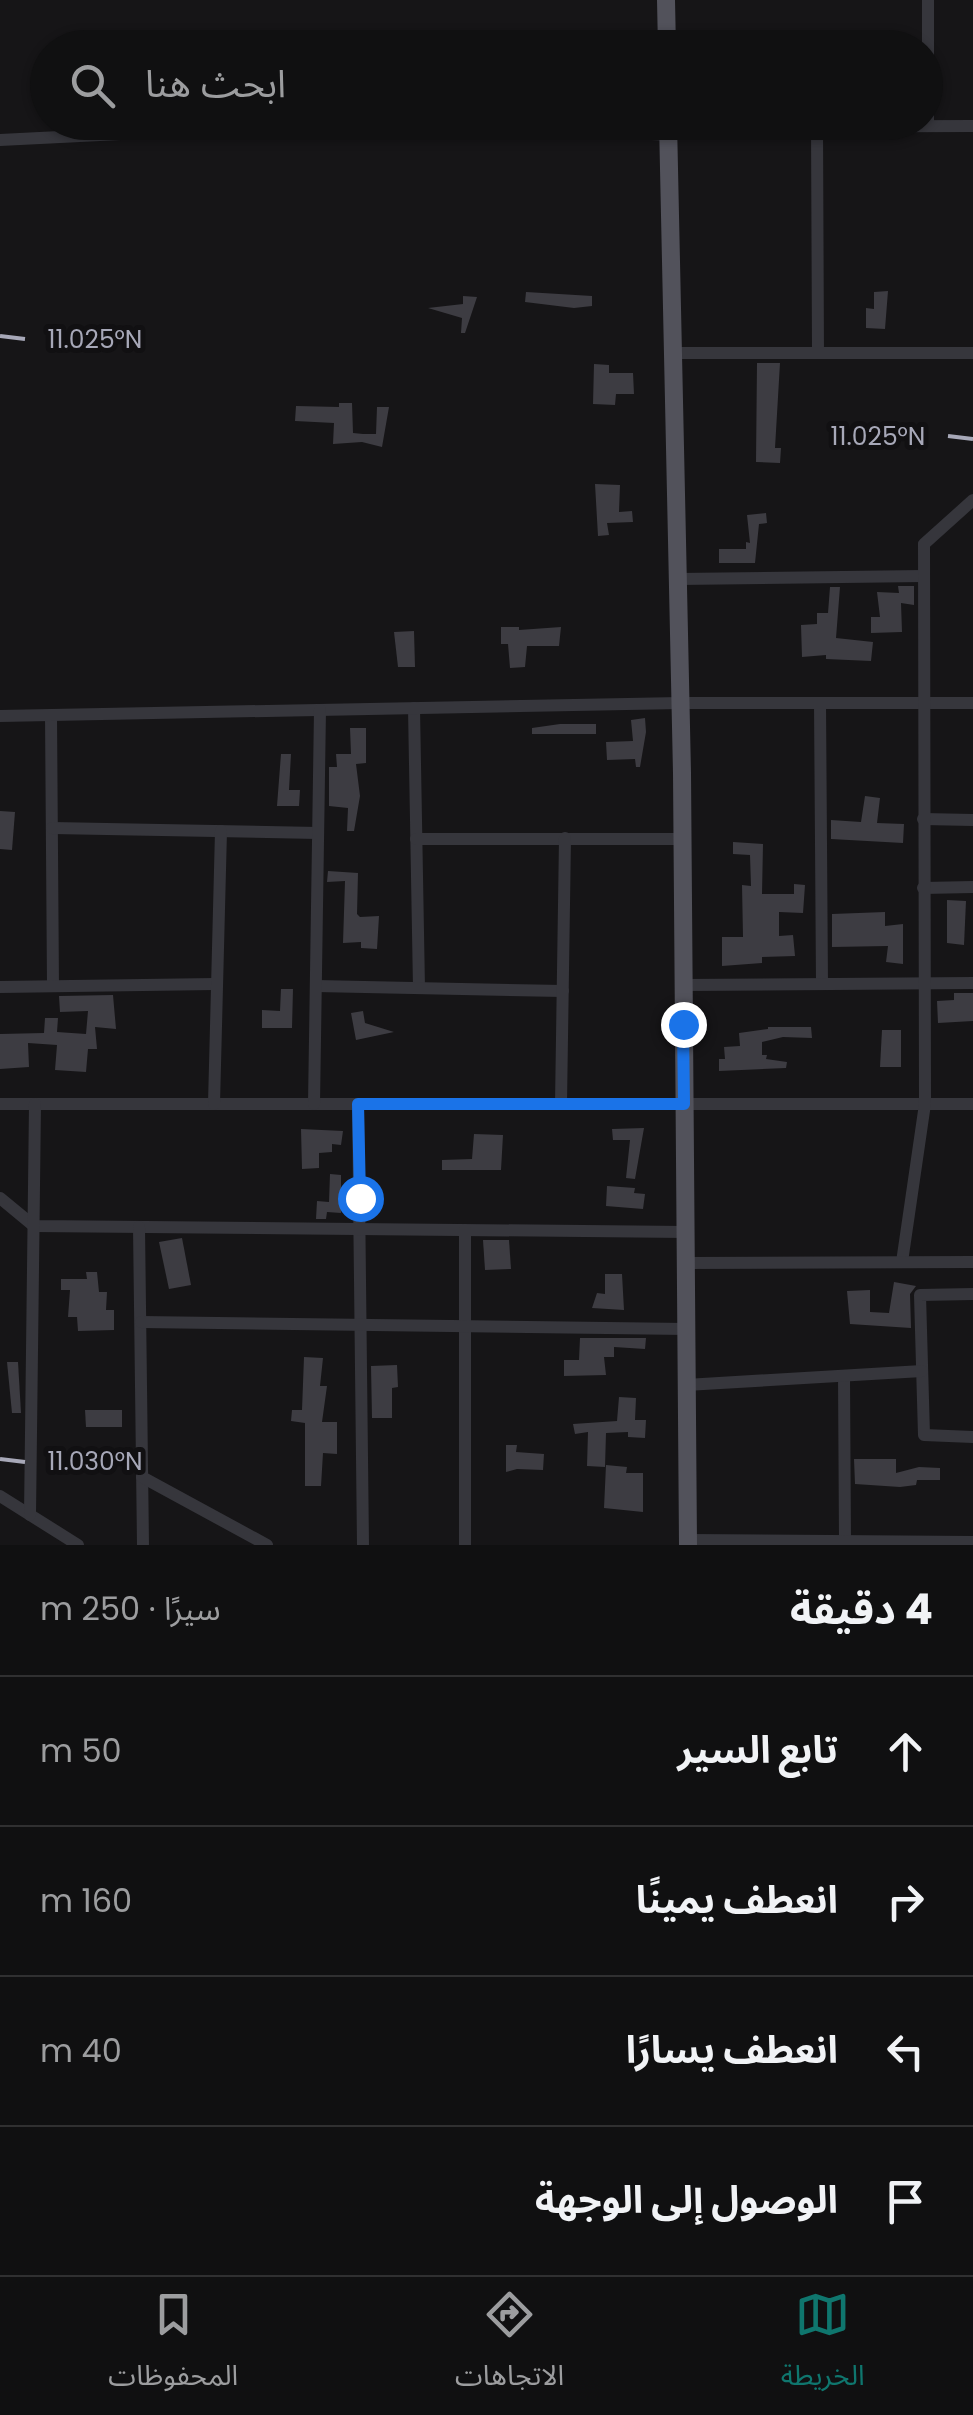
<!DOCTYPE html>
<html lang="ar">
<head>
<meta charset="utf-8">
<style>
  :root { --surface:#101011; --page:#1e1e1f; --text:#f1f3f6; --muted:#9c9d9f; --line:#303031; --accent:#0f766e }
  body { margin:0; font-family:Poppins,"Noto Sans Arabic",sans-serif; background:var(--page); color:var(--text); direction:rtl }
  .stop { position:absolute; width:30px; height:30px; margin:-22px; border:8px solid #1a73e8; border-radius:50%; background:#fff }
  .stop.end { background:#1a73e8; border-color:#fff; box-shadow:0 2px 10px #0008 }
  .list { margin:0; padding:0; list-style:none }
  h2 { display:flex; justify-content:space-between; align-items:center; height:130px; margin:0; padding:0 40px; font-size:42px }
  h2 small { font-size:32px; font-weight:400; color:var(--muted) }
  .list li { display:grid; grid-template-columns:65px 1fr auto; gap:30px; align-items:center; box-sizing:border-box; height:150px; padding:0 40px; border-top:2px solid var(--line) }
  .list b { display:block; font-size:38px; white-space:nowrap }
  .list em { font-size:32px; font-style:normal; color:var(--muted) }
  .icon { flex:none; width:55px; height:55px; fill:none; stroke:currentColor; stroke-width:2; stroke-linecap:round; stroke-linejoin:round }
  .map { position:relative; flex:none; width:973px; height:1545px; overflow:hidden; direction:ltr }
  .search { position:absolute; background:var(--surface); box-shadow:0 2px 8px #0004; left:30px; right:30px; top:30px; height:110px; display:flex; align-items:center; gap:25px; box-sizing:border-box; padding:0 35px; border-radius:55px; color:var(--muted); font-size:38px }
  .sheet { height:730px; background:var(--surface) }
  nav { display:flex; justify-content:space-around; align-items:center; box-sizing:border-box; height:140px; border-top:2px solid var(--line); background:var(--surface); font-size:28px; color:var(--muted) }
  nav a { display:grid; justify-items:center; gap:5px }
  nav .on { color:var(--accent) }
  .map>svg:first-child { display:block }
  .building { fill:#3d3c42 }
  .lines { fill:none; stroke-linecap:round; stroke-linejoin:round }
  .minor { stroke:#36363c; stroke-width:12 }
  .major { stroke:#52525b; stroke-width:18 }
  .route { stroke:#1a73e8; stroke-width:12 }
  .ticks { fill:none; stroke:#a7a8b8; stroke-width:4 }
  .ticks-label { font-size:25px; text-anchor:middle; fill:#a7a8b8; stroke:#111012; stroke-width:10; stroke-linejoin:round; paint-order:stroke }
</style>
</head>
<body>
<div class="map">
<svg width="973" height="1545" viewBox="0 0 973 1545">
  <rect width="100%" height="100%" fill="#161517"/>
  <g class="building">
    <path d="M 888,291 L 885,329 L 866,328 L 866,308 L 874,309 L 874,292 Z"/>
    <path d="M 526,292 L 592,296 L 592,306 L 574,308 L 525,302 Z"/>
    <path d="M 463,296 L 477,297 L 465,333 L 461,333 L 462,318 L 428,308 L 463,304 Z"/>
    <path d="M 757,363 L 780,363 L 775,448 L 781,448 L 780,463 L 756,462 Z"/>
    <path d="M 594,364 L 609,365 L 609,373 L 633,373 L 634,394 L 616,394 L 615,405 L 593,404 Z"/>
    <path d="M 339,403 L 352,403 L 353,433 L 363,434 L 376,434 L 377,407 L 389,407 L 382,447 L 362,442 L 333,444 L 334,423 L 295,421 L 296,406 L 339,407 Z"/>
    <path d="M 595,484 L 620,485 L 619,512 L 632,511 L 633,522 L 607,523 L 609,535 L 598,536 Z"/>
    <path d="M 766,513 L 767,523 L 759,524 L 755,563 L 719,563 L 719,549 L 746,549 L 746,542 L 750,543 L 747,515 Z"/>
    <path d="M 898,586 L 914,586 L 914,605 L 901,603 L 902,632 L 871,633 L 871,617 L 880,617 L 877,592 L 899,593 Z"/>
    <path d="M 830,587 L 840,587 L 836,638 L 873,642 L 871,661 L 826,659 L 826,655 L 802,657 L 801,625 L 817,624 L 817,613 L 828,613 Z"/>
    <path d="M 501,627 L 519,627 L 519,630 L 561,627 L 559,646 L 527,646 L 525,667 L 510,668 L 508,644 L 501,644 Z"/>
    <path d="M 414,631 L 415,667 L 398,667 L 394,632 Z"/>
    <path d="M 645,718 L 646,732 L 640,767 L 636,767 L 635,759 L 607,760 L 606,742 L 633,741 L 631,720 Z"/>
    <path d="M 560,724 L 596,724 L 596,734 L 532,734 L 532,728 Z"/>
    <path d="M 350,728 L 366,728 L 366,763 L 356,764 L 360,796 L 354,831 L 347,831 L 348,808 L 329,806 L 329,767 L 337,767 L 336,754 L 351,754 Z"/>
    <path d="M 281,754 L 291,754 L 289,790 L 300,790 L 299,806 L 277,806 Z"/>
    <path d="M 865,796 L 880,798 L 877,823 L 904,824 L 903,843 L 831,839 L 831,820 L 861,822 Z"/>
    <path d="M 0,811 L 15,812 L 12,850 L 0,849 Z"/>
    <path d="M 733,842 L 763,844 L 762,894 L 794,894 L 794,884 L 805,885 L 803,913 L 779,912 L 779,936 L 793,935 L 795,956 L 762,957 L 762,963 L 722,966 L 722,937 L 743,937 L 742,885 L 751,886 L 750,855 L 733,854 Z"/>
    <path d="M 328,871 L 358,873 L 357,914 L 360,917 L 379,916 L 377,949 L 361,948 L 361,942 L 343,943 L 345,881 L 327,882 Z"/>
    <path d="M 947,900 L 966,901 L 964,945 L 947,943 Z"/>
    <path d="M 885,912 L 885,926 L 903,924 L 903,964 L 886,962 L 888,946 L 832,947 L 832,914 Z"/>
    <path d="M 281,989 L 293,989 L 292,1028 L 262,1028 L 262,1010 L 280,1011 Z"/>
    <path d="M 954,993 L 973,993 L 973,1021 L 938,1023 L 937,1001 L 954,1000 Z"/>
    <path d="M 113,995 L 116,1029 L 95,1027 L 97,1049 L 88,1049 L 86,1072 L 55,1070 L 57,1045 L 28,1043 L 29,1067 L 0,1069 L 0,1034 L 44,1033 L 45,1018 L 58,1018 L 57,1032 L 86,1034 L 88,1011 L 60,1012 L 59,996 Z"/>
    <path d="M 363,1011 L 365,1023 L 394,1032 L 356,1040 L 351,1013 Z"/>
    <path d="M 768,1027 L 811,1027 L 812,1038 L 783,1037 L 762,1042 L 762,1055 L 767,1055 L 766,1059 L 787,1062 L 786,1068 L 719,1071 L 719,1059 L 725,1059 L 724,1047 L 740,1046 L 739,1033 L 768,1029 Z"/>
    <path d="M 882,1030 L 901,1030 L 901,1067 L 880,1067 Z"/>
    <path d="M 644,1128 L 635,1179 L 626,1178 L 630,1140 L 613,1140 L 612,1129 Z"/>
    <path d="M 301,1129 L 343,1131 L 341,1145 L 332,1144 L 332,1152 L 319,1153 L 319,1168 L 302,1169 Z"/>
    <path d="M 474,1134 L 503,1135 L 501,1170 L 442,1170 L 442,1160 L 472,1159 Z"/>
    <path d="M 330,1174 L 341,1175 L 341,1213 L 327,1212 L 326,1219 L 316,1219 L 317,1201 L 329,1202 Z"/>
    <path d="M 607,1186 L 635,1188 L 634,1193 L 645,1194 L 643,1209 L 606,1206 Z"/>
    <path d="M 182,1238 L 191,1285 L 169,1289 L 159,1242 Z"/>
    <path d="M 483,1240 L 509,1240 L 511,1269 L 485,1270 Z"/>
    <path d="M 86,1272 L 97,1272 L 99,1292 L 107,1292 L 106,1310 L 114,1310 L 114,1330 L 78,1331 L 77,1317 L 68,1317 L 70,1290 L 61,1290 L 61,1279 L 87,1279 Z"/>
    <path d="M 605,1274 L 622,1274 L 624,1310 L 592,1308 L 597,1293 L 605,1294 Z"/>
    <path d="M 894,1282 L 916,1286 L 910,1294 L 911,1328 L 850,1324 L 847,1291 L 870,1290 L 870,1312 L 889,1313 Z"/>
    <path d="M 580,1338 L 646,1338 L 645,1349 L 614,1347 L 614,1357 L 604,1357 L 606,1375 L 564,1376 L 564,1360 L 579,1360 Z"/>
    <path d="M 304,1357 L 323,1358 L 320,1386 L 327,1386 L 322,1422 L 337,1422 L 337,1454 L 323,1453 L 321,1486 L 305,1486 L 305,1423 L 291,1421 L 292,1410 L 302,1410 Z"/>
    <path d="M 7,1362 L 18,1362 L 21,1413 L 12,1413 Z"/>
    <path d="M 397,1365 L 398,1387 L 392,1388 L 392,1418 L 372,1418 L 371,1366 Z"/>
    <path d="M 619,1397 L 636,1398 L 635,1420 L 646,1420 L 645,1438 L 628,1437 L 628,1432 L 606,1433 L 605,1467 L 587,1466 L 588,1432 L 575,1434 L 573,1424 L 617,1421 Z"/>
    <path d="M 85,1410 L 122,1410 L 122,1427 L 86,1427 Z"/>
    <path d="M 506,1445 L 517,1445 L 516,1452 L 544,1454 L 543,1470 L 517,1469 L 506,1472 Z"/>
    <path d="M 854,1459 L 896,1459 L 896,1473 L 919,1467 L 940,1468 L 940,1480 L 917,1480 L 916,1485 L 900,1487 L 855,1484 Z"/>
    <path d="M 606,1465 L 627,1467 L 626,1473 L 643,1473 L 643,1512 L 604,1508 Z"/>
  </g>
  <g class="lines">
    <g class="minor">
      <path d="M 443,122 L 669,135"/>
      <path d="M 817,126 L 818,353"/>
      <path d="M 928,126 L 928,0"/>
      <path d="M 668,127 L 973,126"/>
      <path d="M 0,140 L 358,122"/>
      <path d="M 673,353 L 973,353"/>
      <path d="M 678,579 L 924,576"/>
      <path d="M 820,703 L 822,984"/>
      <path d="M 414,708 L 419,988"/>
      <path d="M 51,715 L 53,986"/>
      <path d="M 0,716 L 680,703 L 973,703"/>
      <path d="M 923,819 L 973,820"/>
      <path d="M 52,828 L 318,833"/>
      <path d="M 416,839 L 682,839"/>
      <path d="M 923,888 L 973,887"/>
      <path d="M 683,985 L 973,983"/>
      <path d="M 316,986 L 563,991"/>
      <path d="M 0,987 L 215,984"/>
      <path d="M 0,1104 L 973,1104"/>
      <path d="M 214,1104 L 221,831"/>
      <path d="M 314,1104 L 320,710"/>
      <path d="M 358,1104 L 363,1545"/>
      <path d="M 561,1104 L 565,838"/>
      <path d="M 0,1198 L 34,1226 L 686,1232"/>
      <path d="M 139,1227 L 143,1545"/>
      <path d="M 465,1230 L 465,1545"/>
      <path d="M 902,1262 L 925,1104 L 924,544 L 973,500"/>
      <path d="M 686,1263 L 973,1262"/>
      <path d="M 973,1294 L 920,1295 L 924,1435 L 973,1437"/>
      <path d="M 141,1322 L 686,1329"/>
      <path d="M 844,1376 L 845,1541"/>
      <path d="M 686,1385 L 922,1371"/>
      <path d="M 142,1477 L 267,1545"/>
      <path d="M 0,1496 L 78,1545"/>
      <path d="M 30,1515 L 35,1104"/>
      <path d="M 688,1540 L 973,1542"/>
    </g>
    <g class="major">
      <path d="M 666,0 L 667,48"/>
      <path d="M 668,122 L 682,773 L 688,1545"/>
    </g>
  </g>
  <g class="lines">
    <path class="route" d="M 360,1198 L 358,1104 L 684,1104 L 683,1024"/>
  </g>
  <path class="ticks" d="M 0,336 L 25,339M 948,436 L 973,439M 0,1459 L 25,1462"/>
  <g class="ticks-label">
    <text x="95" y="348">11.025°N</text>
    <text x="878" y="445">11.025°N</text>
    <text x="95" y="1470">11.030°N</text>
  </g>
</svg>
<div class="stop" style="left:360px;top:1198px"></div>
<div class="stop end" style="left:683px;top:1024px"></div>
<div class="search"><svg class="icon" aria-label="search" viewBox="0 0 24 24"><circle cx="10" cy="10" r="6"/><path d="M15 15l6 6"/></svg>ابحث هنا</div>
</div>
<section class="sheet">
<h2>4 دقيقة<small>سيرًا · 250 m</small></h2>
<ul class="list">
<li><svg class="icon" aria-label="ahead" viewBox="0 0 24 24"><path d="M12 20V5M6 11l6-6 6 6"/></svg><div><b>تابع السير</b></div><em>50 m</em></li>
<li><svg class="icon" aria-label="right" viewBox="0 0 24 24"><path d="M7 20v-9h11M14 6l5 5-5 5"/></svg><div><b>انعطف يمينًا</b></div><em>160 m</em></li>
<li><svg class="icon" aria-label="left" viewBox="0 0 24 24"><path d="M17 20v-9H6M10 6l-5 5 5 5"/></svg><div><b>انعطف يسارًا</b></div><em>40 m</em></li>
<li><svg class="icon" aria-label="arrive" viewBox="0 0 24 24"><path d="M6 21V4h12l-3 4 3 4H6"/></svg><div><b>الوصول إلى الوجهة</b></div></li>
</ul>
</section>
<nav>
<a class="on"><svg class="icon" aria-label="map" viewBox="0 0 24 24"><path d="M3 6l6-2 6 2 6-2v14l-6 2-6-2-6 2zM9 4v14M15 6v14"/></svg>الخريطة</a>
<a><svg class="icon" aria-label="directions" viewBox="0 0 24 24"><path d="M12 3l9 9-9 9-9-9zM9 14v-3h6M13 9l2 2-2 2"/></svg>الاتجاهات</a>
<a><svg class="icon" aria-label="saved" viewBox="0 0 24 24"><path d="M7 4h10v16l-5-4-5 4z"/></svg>المحفوظات</a>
</nav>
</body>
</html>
